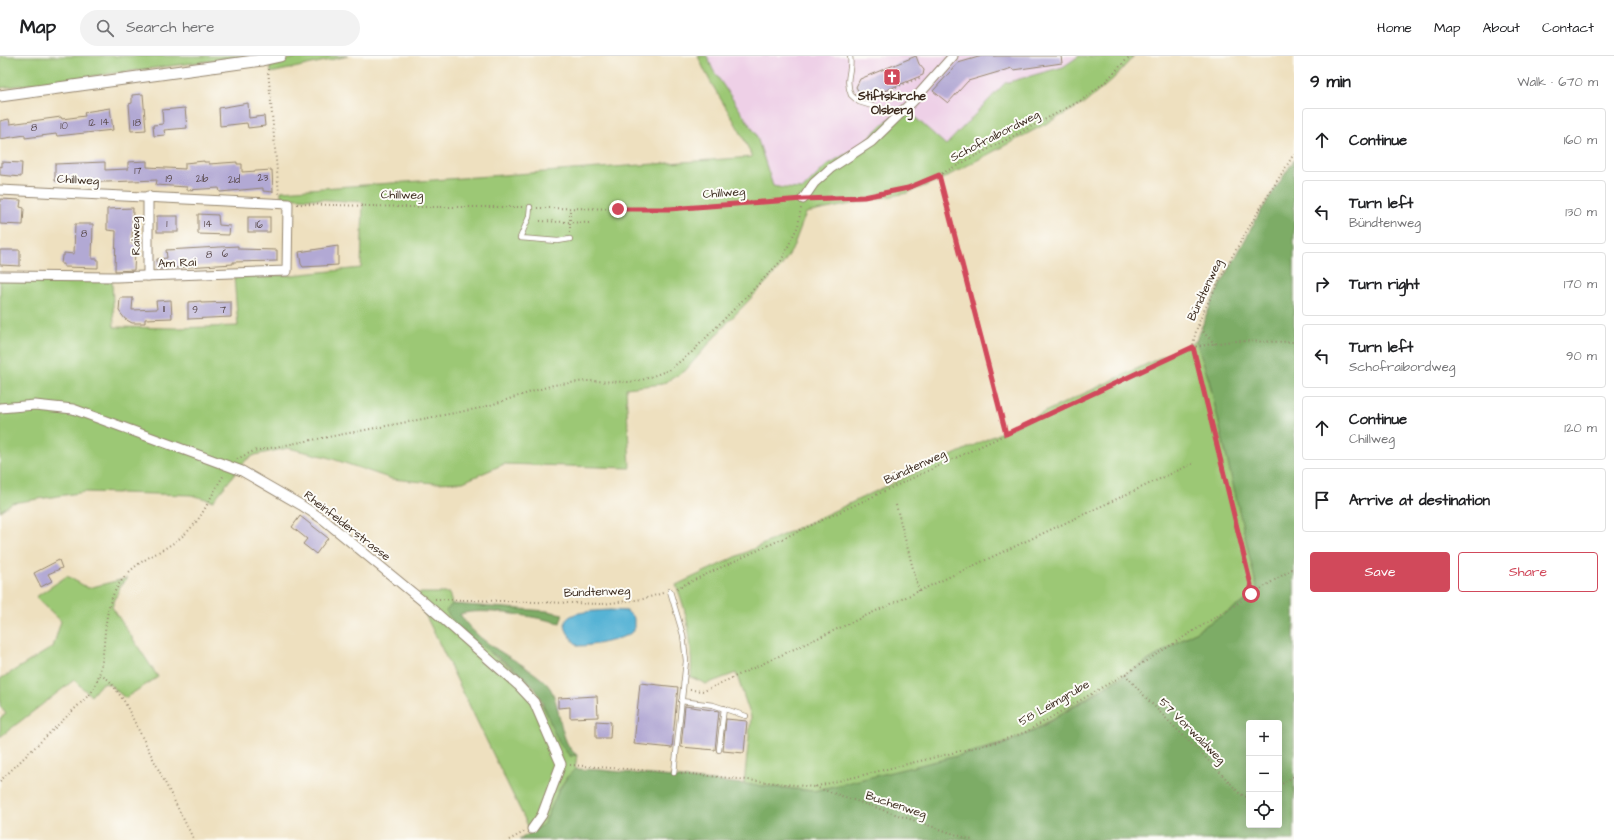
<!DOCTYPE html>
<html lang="en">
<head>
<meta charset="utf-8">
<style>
  :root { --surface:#fff; --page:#f2f2f2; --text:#202124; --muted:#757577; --line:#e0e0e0; --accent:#d1495b }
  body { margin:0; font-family:"Architects Daughter",sans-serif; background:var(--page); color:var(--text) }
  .controls { position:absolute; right:12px; bottom:12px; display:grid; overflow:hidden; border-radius:4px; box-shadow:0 2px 10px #0003 }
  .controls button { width:36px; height:36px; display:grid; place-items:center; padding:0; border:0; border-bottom:1px solid var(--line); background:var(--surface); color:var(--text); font:20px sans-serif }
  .stop { position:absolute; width:12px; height:12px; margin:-9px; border:3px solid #d1495b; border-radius:50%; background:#fff }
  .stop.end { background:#d1495b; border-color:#fff; box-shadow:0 1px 4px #0008 }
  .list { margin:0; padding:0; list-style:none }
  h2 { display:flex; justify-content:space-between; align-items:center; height:52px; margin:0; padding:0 16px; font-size:17px }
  h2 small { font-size:13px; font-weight:400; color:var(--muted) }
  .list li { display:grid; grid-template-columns:26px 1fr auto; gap:12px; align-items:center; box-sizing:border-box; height:64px; margin:0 8px 8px; padding:0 8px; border:1px solid var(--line); border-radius:4px }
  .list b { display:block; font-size:15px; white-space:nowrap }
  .list p { margin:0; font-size:13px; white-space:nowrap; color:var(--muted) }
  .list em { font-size:13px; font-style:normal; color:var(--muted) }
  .actions { display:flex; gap:8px; padding:12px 16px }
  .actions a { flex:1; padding:9px 0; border:1px solid var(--accent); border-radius:4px; text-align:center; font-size:14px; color:var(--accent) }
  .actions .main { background:var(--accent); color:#fff }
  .icon { flex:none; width:22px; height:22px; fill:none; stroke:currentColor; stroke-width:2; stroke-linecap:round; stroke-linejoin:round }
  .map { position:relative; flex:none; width:1294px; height:784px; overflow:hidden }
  header { display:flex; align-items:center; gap:24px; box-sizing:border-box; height:56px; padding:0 20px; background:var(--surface); border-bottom:1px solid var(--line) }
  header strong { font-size:19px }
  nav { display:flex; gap:22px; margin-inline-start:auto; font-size:14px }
  .search { width:280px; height:36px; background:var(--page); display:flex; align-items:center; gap:10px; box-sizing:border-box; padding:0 14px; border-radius:22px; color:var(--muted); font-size:15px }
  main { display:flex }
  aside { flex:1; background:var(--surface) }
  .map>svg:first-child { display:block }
  .built { fill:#eed0e7 }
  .green { fill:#9cc875; stroke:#6c794a }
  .forest { fill:#7dac66; stroke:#5c6b42; fill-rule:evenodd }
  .water { fill:#57b3d5; stroke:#496e7a }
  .building { fill:#b2a9d4 }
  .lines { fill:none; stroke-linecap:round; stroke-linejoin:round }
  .service-casing { stroke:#94856e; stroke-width:6 }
  .minor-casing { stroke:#94856e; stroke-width:11 }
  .tertiary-casing { stroke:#94856e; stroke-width:13 }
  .path { stroke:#94856e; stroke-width:2; stroke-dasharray:1 3; stroke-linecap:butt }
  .service { stroke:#fff; stroke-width:4.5 }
  .minor { stroke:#fff; stroke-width:9 }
  .tertiary { stroke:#fff; stroke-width:11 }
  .route { stroke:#d1495b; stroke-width:5 }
  .labels { text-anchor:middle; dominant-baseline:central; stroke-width:4; stroke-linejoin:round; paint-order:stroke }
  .number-label { font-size:10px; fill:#594a4c }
  .poi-label { font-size:12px; font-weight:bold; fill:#3b2a1e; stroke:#fdfcf7 }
  .street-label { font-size:12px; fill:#3b2a1e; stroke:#fdfcf7 }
</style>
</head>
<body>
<header>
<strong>Map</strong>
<div class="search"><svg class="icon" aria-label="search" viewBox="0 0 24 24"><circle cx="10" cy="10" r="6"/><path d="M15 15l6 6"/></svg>Search here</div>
<nav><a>Home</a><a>Map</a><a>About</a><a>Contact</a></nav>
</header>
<main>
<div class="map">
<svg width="1294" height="784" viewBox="0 0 1294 784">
  <rect width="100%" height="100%" fill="#fdfcf7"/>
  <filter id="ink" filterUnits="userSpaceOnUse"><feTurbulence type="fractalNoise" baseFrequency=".025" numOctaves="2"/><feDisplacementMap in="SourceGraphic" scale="8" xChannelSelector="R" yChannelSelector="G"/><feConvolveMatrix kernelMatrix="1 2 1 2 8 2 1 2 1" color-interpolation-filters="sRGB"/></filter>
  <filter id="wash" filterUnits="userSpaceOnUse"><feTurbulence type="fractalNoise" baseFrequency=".012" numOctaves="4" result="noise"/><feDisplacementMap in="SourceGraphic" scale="16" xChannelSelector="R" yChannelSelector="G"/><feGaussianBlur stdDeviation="0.9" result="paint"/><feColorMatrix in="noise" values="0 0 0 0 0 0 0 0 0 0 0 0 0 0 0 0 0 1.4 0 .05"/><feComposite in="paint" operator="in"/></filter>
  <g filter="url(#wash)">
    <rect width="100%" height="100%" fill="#eee0bf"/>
    <path class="built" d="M 707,0 L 1079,0 L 1063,11 L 1005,27 L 946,89 L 909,56 L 861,89 L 827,109 L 803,133 L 773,130 L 756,79 L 713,14 Z"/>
    <g class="green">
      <path d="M 0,0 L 248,0 L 0,32 Z"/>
      <path d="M 303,0 L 348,0 L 271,17 L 270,8 Z"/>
      <path d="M 698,0 L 707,0 L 713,14 L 756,78 L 773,130 L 783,132 L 803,133 L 827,109 L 861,89 L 891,61 L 909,56 L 946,89 L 1005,27 L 1063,11 L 1079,0 L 1134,0 L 1112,24 L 1085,47 L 940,124 L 907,137 L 806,157 L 792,194 L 781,211 L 727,267 L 685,315 L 662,328 L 626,332 L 630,412 L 504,408 L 463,426 L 434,427 L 392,423 L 327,401 L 288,392 L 255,399 L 246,404 L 213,445 L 191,439 L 85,436 L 12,447 L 0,455 L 0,223 L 112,225 L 114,271 L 175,272 L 238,270 L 234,221 L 292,219 L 361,212 L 363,146 L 281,141 L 281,135 L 752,101 C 738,65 712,35 698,0 Z"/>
      <path d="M 1196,285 L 1209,324 L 1259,537 L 1019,683 L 928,708 L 814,735 L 744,728 L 751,661 L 736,617 L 706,628 L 691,621 C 693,591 688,557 676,529 Z"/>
      <path d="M 67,520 L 88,532 L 128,522 L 121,529 L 112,551 L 158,621 L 125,642 L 109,628 L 102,627 L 91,640 L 74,624 L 0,681 L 0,662 L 6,658 L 0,650 L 0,623 L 53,591 L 61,565 L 36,541 Z"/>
      <path d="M 419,537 L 449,537 L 452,548 L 446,555 L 494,600 L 527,623 L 549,661 L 560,687 L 570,700 L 577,699 L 575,713 L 567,721 L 559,734 L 544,768 L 531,776 L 422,552 L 413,543 Z"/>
    </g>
    <g class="forest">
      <path d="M 1294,104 L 1294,784 L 519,784 L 544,768 L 559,734 L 567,721 L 575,713 L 601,714 L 814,735 L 1002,689 L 1036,674 L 1258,537 L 1209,324 L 1196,285 L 1213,243 L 1259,158 ZM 1249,667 L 1279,667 L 1279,769 L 1249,769 Z"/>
      <path d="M 452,548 L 547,555 L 563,558 L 560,567 C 535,561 485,551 460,558 C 474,582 501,596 524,610 C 532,616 544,623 550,632 C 561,649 559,688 577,699 L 570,700 C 567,696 563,692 560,688 C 548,668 544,638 526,622 C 500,599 465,586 446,555 Z"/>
    </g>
    <path class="water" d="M 610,554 L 627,555 L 634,562 L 634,575 C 622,584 593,590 578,590 C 545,555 583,556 610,554 Z"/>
    <g id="blocks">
      <g class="building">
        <path d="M 916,0 L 919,8 L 924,14 L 923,19 L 867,42 L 860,38 L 856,31 L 860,23 Z"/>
        <path d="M 982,0 L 1061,0 L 1062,7 L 1013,14 L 1012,12 L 968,25 L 948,47 L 933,35 L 958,7 Z"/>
        <path d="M 143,38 L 146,74 L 131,75 L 129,48 L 132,47 L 132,39 Z"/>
        <path d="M 248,47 L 249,62 L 264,60 L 265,70 L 248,72 L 247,67 L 220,70 L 219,52 Z"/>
        <path d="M 110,52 L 113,74 L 57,80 L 56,78 L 25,82 L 25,79 L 0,83 L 0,65 L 9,63 L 10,68 L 61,61 L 62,63 L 85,60 L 84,56 Z"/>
        <path d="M 185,52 L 187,72 L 164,74 L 165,79 L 154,80 L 153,69 L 163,68 L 162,54 Z"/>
        <path d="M 147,105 L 147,111 L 185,113 L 185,107 L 204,105 L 204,106 L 209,106 L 209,108 L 237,106 L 237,108 L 242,108 L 242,116 L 272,114 L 273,136 L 263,135 L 263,132 L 220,136 L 219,132 L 187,134 L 187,131 L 156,129 L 157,124 L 108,126 L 55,125 L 55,108 L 105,106 L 105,114 L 128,113 L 128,106 Z"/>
        <path d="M 2,106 L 22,107 L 21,121 L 0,119 L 0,110 L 2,111 Z"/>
        <path d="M 0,143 L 21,144 L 20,151 L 24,152 L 23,169 L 0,168 Z"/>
        <path d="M 133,152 L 132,188 L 138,188 L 138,196 L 135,196 L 134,214 L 115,215 L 116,175 L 107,174 L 107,153 Z"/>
        <path d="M 198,158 L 218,159 L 219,169 L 230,170 L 229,179 L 198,178 Z"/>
        <rect x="157" y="160" width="21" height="16"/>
        <rect x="248" y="161" width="22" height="15"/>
        <path d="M 75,168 L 93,168 L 92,203 L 98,203 L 98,212 L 64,211 L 64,208 L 61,208 L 62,200 L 64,200 L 64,197 L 74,198 Z"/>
        <path d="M 238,190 L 238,193 L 277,194 L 277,205 L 233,206 L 233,208 L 157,213 L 157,203 L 167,202 L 166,194 Z"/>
        <path d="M 338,190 L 338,209 L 303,211 L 301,208 L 299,196 Z"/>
        <path d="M 0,194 L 20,194 L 20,210 L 0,209 Z"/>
        <path d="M 120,242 L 133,242 L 132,254 L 157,253 L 156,245 L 171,244 L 172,262 L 145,263 L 145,267 L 132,267 L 125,263 L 119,255 Z"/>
        <path d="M 201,245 L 201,247 L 231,246 L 231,261 L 188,263 L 188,246 Z"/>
        <path d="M 300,460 L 328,482 L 316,498 L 303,488 L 307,483 L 292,471 Z"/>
        <path d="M 59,504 L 62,512 L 48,518 L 52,525 L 41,531 L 34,517 Z"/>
        <path d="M 640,627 L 678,631 L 672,692 L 634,688 Z"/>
        <path d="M 597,640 L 598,661 L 570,662 L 570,651 L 558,652 L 558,642 Z"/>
        <path d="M 685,650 L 719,655 L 715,694 L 681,691 Z"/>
        <path d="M 726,663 L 747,665 L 744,697 L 723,695 Z"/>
        <path d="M 596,665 L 611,666 L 610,682 L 596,682 Z"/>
      </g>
    </g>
  </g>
  <g filter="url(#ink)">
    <use href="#blocks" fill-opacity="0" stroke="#94856e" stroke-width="1"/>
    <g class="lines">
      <defs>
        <g id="service">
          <path d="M 850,0 C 853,15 844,21 851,39 L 859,46 L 898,58"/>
          <path d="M 530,151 L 529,161 L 520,182 L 558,185 L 570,183"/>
          <path d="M 670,535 L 683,579 L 686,605 L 674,717"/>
          <path d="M 681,645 L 713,649 L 746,660"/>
          <path d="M 719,694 L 724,652"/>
        </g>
        <g id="minor">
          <path d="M 0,134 L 288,148 L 287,215 L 116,221 L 0,220"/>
          <path d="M 148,140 L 148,220"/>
          <path d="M 803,143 L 814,127 L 831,112 L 871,86 L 913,45 L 953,0"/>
          <path d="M 0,352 L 35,349 L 73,353 L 242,415 L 301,449 L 324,464 L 425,547 L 518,629 L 534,646 L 561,708 L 542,759 L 532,773"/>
        </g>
        <path id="tertiary" d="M 0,40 L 262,4 L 280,0"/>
      </defs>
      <use href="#service" class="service-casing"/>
      <use href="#minor" class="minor-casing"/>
      <use href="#tertiary" class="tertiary-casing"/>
      <g class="path">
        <path d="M 268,13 L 279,138"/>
        <path d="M 870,41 L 922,21"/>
        <path d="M 939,119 L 1006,378"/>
        <path d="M 814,142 L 864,141 L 886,138 L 908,132 L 939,119 L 1082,44 L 1106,25 L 1130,0"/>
        <path d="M 297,148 L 408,151 L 522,151"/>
        <path d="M 537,152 L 669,153 L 794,144"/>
        <path d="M 540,165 L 591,167"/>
        <path d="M 570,176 L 570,153"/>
        <path d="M 1199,269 L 1206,279 L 1215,288"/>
        <path d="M 237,403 L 254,395 L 481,352 L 553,329 L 586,325 L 630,326 L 642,324 L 669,314 L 692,296 L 781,205 L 798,170 L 801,152"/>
        <path d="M 896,449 L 919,535"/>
        <path d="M 677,532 L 1193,291 C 1195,269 1207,249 1217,229 C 1240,184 1267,141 1294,98"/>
        <path d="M 1251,537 L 1251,529 L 1193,291 L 1232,285 L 1294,286"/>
        <path d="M 435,543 L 602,548 L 643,543 L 663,537"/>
        <path d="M 1125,618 C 1160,660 1203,696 1240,738 L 1249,742"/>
        <path d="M 100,619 L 109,624 L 124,645 L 194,784"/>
        <path d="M 690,634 L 704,635 L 1194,407"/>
        <path d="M 570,709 L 667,716"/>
        <path d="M 681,717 L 814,731 L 997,686 L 1026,676 L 1125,618 L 1294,512"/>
        <path d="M 0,725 L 91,637 C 110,607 99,568 114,537 C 133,499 165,500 190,473 C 205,458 212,436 224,419"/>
        <path d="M 1279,730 L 1294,720"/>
        <path d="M 815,731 L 972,784"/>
        <path d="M 509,784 L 524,776"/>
      </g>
      <use href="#service" class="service"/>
      <use href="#minor" class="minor"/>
      <use href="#tertiary" class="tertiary"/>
    </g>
  </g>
  <g class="lines" filter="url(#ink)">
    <path class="route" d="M 618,153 L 669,153 L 803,143 L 864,141 L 908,132 L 939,119 L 1006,378 L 1193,291 L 1251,529 L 1251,538"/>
  </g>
  <defs>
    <symbol id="church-square" viewBox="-11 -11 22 22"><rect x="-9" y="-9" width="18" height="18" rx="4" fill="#d1495b" stroke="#fdfcf7"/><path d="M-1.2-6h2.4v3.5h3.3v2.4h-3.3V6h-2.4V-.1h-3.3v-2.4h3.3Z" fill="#fff"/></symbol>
  </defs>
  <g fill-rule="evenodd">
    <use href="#church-square" x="882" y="11" width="20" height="20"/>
  </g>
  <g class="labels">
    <g class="number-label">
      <text x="105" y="66">14</text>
      <text x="92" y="67">12</text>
      <text x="137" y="67">18</text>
      <text x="64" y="70">10</text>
      <text x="34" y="72">8</text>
      <text x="138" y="115">17</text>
      <text x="263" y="122">23</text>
      <text x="169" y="123">19</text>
      <text x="202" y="123">21b</text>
      <text x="234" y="124">21d</text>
      <text x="167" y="168">1</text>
      <text x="208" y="168">14</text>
      <text x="259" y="169">16</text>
      <text x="84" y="178">8</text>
      <text x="225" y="198">6</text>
      <text x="209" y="199">8</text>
      <text x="164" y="253">11</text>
      <text x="195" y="254">9</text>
      <text x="223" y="254">7</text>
    </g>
    <g class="poi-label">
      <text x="892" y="40">Stiftskirche<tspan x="892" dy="14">Olsberg</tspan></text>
    </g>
    <g class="street-label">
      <text transform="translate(995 80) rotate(-27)">Schofraibordweg</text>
      <text transform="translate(78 124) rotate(3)">Chillweg</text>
      <text transform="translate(724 137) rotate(-4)">Chillweg</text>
      <text transform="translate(402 139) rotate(1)">Chillweg</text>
      <text transform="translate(136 180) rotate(-91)">Raiweg</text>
      <text transform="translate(177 207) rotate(-2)">Am Rai</text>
      <text transform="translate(1205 234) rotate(-65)">Bündtenweg</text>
      <text transform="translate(915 411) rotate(-25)">Bündtenweg</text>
      <text transform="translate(347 470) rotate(38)">Rheinfelderstrasse</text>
      <text transform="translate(597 536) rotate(-2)">Bündtenweg</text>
      <text transform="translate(1054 647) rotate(-30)">58 Leimgrube</text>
      <text transform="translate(1192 675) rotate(45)">57 Vorwaldweg</text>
      <text transform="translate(896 749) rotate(18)">Buchenweg</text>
    </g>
  </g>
</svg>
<div class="controls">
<button>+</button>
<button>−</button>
<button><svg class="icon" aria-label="locate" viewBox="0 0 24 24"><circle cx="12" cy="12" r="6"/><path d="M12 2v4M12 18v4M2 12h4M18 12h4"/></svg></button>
</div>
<div class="stop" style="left:1251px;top:538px"></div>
<div class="stop end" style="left:618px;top:153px"></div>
</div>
<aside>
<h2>9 min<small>Walk · 670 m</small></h2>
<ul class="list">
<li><svg class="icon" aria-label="ahead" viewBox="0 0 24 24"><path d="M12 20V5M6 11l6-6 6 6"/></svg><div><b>Continue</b></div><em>160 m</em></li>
<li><svg class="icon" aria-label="left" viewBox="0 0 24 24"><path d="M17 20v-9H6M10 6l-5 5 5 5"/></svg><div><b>Turn left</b><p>Bündtenweg</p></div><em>130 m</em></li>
<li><svg class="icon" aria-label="right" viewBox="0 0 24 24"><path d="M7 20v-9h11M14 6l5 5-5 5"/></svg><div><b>Turn right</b></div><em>170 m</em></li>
<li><svg class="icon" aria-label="left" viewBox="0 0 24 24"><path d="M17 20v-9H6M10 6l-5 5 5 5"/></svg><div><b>Turn left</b><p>Schofraibordweg</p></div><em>90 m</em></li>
<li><svg class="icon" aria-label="ahead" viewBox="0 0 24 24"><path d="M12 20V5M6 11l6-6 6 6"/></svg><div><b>Continue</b><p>Chillweg</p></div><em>120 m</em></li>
<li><svg class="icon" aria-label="arrive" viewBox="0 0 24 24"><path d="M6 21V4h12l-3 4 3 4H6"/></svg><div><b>Arrive at destination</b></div></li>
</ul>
<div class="actions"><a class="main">Save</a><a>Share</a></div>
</aside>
</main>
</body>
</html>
